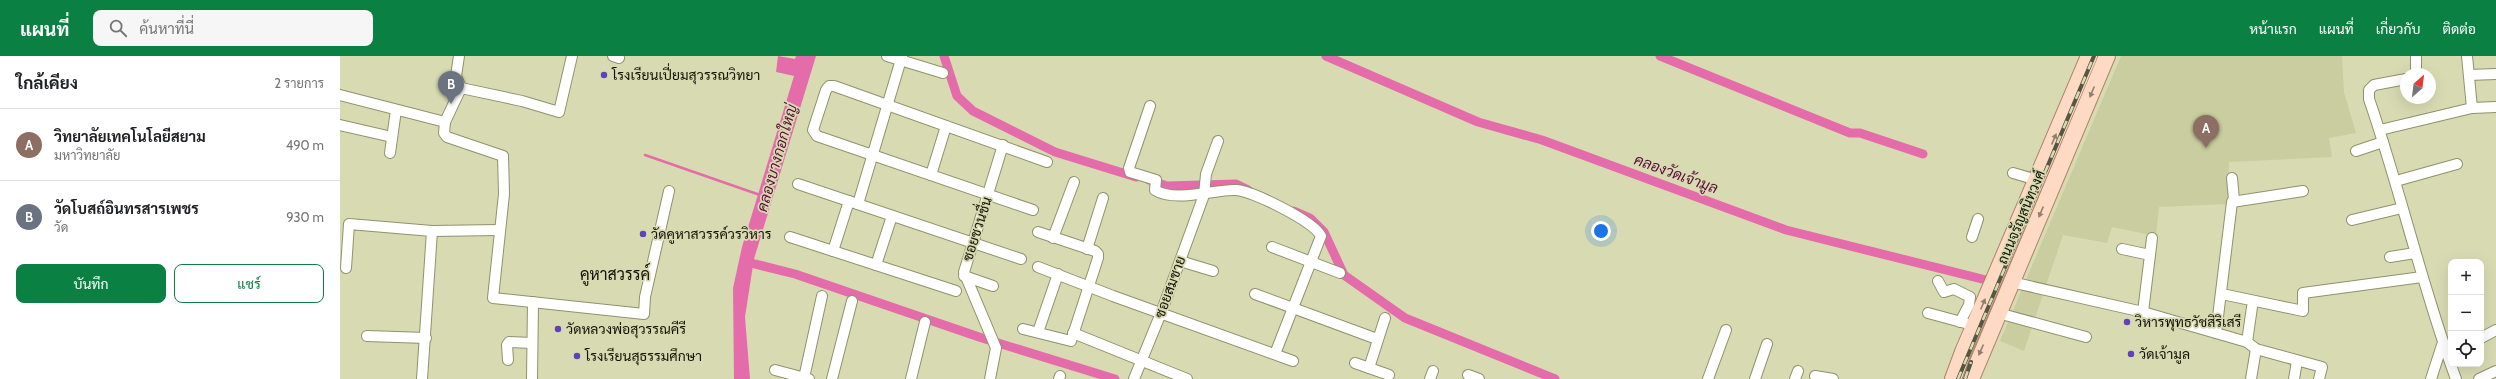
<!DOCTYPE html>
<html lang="th">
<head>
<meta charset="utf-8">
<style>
  :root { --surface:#fff; --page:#f6f6f6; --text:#202124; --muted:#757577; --line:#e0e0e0; --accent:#0b8043 }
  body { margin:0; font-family:Cabin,Sarabun,sans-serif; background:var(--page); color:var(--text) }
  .controls { position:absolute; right:12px; bottom:12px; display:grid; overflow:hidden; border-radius:8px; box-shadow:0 4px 16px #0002 }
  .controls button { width:36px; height:36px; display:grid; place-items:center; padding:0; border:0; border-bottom:1px solid var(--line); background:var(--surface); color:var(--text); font:20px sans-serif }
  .compass { position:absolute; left:2060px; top:12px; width:36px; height:36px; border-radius:50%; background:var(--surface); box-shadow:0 4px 16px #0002; rotate:28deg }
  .you { position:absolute; left:1261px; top:175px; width:14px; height:14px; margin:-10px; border:3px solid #fff; border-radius:50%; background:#1a73e8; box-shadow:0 0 0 6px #1a73e833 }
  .badge { display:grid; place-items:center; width:26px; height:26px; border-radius:50%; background:var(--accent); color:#fff; font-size:13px; font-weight:700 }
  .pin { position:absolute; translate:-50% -33px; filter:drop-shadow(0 1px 2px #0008) }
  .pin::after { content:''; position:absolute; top:21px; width:14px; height:12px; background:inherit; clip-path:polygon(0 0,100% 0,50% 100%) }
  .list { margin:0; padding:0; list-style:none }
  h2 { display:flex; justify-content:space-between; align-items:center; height:52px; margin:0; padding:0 16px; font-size:17px }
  h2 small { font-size:13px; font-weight:400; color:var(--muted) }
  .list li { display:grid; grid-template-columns:26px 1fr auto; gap:12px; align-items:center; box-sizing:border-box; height:72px; padding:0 16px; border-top:1px solid var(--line) }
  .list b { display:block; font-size:15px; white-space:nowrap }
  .list p { margin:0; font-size:13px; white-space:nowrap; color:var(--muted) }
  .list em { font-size:13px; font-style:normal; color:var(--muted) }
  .actions { display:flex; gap:8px; padding:12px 16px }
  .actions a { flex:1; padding:9px 0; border:1px solid var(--accent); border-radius:8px; text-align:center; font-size:14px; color:var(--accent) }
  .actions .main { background:var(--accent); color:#fff }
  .icon { flex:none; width:22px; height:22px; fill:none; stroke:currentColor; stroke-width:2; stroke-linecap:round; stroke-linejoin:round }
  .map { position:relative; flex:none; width:2156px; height:323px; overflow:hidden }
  header { display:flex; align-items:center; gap:24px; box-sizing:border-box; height:56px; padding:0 20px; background:var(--accent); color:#fff }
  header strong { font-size:19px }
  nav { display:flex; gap:22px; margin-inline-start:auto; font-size:14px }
  .search { width:280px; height:36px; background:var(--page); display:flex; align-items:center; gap:10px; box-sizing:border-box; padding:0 14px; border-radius:8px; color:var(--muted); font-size:15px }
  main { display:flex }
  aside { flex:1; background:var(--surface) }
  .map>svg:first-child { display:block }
  .built { fill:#cacd9f }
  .water { fill:#e46caa }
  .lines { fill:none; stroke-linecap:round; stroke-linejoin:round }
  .stream { stroke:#e46caa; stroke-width:2.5 }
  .canal { stroke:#e46caa; stroke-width:9 }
  .street-casing { stroke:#90926c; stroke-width:12 }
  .primary-casing { stroke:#ab8368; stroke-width:18 }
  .street { stroke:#fff; stroke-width:10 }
  .primary { stroke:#fed9c4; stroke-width:16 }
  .rail-casing { stroke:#565740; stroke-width:4 }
  .rail { stroke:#d8dbb2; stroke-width:2.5; stroke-dasharray:8; stroke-linecap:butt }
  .oneway { fill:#947f6e }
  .poi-dot { fill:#6141b9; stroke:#d8dbb2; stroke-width:1.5 }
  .labels { text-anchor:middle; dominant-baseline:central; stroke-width:3.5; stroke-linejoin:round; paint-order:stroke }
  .poi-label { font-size:14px; fill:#121205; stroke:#d8dbb2; text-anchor:start }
  .street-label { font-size:14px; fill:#121205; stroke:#d8dbb2 }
  .water-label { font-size:15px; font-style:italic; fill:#590c39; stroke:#d8dbb2 }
  .quarter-label { font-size:16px; fill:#121205; stroke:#d8dbb2 }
</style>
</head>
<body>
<header>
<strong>แผนที่</strong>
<div class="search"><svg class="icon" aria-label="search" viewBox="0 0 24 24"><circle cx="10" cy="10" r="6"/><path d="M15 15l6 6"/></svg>ค้นหาที่นี่</div>
<nav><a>หน้าแรก</a><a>แผนที่</a><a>เกี่ยวกับ</a><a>ติดต่อ</a></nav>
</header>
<main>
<aside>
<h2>ใกล้เคียง<small>2 รายการ</small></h2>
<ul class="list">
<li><span class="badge" style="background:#8d6e63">A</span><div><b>วิทยาลัยเทคโนโลยีสยาม</b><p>มหาวิทยาลัย</p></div><em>490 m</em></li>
<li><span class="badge" style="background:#6b7280">B</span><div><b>วัดโบสถ์อินทรสารเพชร</b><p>วัด</p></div><em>930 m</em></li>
</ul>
<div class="actions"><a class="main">บันทึก</a><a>แชร์</a></div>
</aside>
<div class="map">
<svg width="2156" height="323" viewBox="0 0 2156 323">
  <rect width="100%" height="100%" fill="#d8dbb2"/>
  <path class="built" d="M 1781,0 L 2002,0 L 2004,36 L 2016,77 L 1989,82 L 1992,101 L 1889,106 L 1888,148 L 1819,151 L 1816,180 L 1772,171 L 1767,187 L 1723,179 L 1684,295 L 1660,285 Z"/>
  <path class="water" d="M 438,0 L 455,3 L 456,0 L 476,0 L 414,203 L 405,261 L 410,323 L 394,323 L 393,232 L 402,191 L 454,20 L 436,16 Z"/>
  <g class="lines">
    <path class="stream" d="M 305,99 L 420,139"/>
    <g class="canal">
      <path d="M 604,0 L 617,40 L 633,55 L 715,96 L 796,121"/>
      <path d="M 986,0 L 1138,66 L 1202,84 L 1446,174 L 1674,231"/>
      <path d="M 1320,0 L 1510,77 L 1520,77 L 1583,98"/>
      <path d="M 809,124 L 827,130 L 896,128 L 908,134"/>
      <path d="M 954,155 L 970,162 L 984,176 L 1004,219 L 1065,262 L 1215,323"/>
      <path d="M 407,206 L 455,218 L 642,282 L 775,323"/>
    </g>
    <defs>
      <g id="street">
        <path d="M 119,0 L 116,20 L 121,32"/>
        <path d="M 273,0 L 279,2"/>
        <path d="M 547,0 L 603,17"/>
        <path d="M 2076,0 L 2076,18"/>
        <path d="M 2127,0 L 2132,52"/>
        <path d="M 2129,19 L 2156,18"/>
        <path d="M 2066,23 L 2034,29 L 2029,34 L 2029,43 C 2061,136 2082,231 2116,323"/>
        <path d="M 0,39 L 105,66 L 104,77 L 107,81 L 163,100 L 164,138 L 153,242 L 304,258 L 305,241 L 329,135"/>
        <path d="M 810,50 L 789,112 L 790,116 L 816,124 L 815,134 C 835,147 875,133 896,134 C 913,135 973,165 981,180 L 935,298"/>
        <path d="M 105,66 L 121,32 L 182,45 L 219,56 L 232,0"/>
        <path d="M 0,69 L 52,81"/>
        <path d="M 2040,74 L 2132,52 L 2156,51"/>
        <path d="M 2016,95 L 2043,86"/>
        <path d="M 50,97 L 56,54"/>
        <path d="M 1673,117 L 1697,124"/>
        <path d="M 591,119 L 606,70"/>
        <path d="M 1892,122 L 1894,144"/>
        <path d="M 2056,125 L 2117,108"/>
        <path d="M 458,128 L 681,203"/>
        <path d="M 518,148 L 562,0"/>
        <path d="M 693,154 L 477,80 L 473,74 L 486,34 L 489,30 L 494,30 L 707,106"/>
        <path d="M 2012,164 L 2062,152"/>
        <path d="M 450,181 L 616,235"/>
        <path d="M 1632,181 L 1638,163"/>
        <path d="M 713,182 L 734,126"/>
        <path d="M 932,191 L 1000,217"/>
        <path d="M 747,193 L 763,142"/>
        <path d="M 1782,193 L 1810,199 L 1803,256"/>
        <path d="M 493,195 L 509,145"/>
        <path d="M 1810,199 L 1812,182"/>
        <path d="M 2050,201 L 2075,197"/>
        <path d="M 840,205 L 873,215"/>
        <path d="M 536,209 L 552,160"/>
        <path d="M 698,211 L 773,240 L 953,305"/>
        <path d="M 6,212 L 9,168 L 92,175 L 159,174"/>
        <path d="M 624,220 L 653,230"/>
        <path d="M 1598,225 L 1604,236 L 1614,233 L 1630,241 L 1629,249 L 1620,266"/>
        <path d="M 1671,226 L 1803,256 L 1907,286 L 1916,293 L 1982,311 L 1979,323"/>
        <path d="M 915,238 L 1037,283"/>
        <path d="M 1882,238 L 1963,255 L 1963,237 L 2082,221"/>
        <path d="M 1588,257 L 1625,267"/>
        <path d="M 1658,257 L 1746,281"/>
        <path d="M 683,273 L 731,285 L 758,202 L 758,198 L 755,195 L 698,176"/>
        <path d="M 698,276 L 718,218"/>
        <path d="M 733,277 L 847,323"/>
        <path d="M 1876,277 L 1892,146 L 1963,135"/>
        <path d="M 27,280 L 86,282"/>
        <path d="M 2141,282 L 2156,274"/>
        <path d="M 1907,286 L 1912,251"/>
        <path d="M 168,304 L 167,289 L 169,286 L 192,287"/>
        <path d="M 1015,307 L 1049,319"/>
        <path d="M 1029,312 L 1045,262"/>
        <path d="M 435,314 L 469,323"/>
        <path d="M 1128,319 L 1139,323"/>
        <path d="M 1475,320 L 1493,323"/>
        <path d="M 464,322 L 482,240"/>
        <path d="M 82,323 L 92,175"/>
        <path d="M 192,323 L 193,246"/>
        <path d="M 492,323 L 512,245"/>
        <path d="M 571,323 L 585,266"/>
        <path d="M 650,323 L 656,292 L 624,216 L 663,89"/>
        <path d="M 719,323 L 720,320"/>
        <path d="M 794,323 L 821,257 L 864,139 L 866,118 L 878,85"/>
        <path d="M 1090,323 L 1093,315"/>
        <path d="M 1368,323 L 1386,274"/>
        <path d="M 1415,323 L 1427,288"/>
        <path d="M 1455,323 L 1458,315"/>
        <path d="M 1911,323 L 1916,293"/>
        <path d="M 1954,323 L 1957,305"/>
        <path d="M 2091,323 L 2102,289"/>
        <path d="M 2139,323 L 2156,315"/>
      </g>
      <g id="primary">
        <path d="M 1613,323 L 1623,296 L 1749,0"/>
        <path d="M 1631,323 L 1767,0"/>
      </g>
    </defs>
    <use href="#street" class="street-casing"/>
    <use href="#primary" class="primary-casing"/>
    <use href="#street" class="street"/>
    <use href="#primary" class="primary"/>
    <defs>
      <g id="rail">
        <path d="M 1618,323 L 1754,0"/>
        <path d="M 1625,323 L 1631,306"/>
      </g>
    </defs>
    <use href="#rail" class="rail-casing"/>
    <use href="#rail" class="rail"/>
  </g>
  <defs><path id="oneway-solid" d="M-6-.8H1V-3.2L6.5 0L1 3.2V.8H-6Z"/></defs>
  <g class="oneway">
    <use href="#oneway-solid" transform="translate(1752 36) rotate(113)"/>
    <use href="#oneway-solid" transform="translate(1714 83) rotate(-67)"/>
    <use href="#oneway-solid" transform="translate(1701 156) rotate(113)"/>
    <use href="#oneway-solid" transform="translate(1643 248) rotate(-67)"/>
    <use href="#oneway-solid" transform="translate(1641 294) rotate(114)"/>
  </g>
  <g class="poi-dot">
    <circle cx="264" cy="19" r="4"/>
    <circle cx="303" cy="178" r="4"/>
    <circle cx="1787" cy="266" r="4"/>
    <circle cx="218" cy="273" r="4"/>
    <circle cx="1791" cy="298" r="4"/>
    <circle cx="237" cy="300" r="4"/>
  </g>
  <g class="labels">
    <g class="poi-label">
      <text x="272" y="19">โรงเรียนเปี่ยมสุวรรณวิทยา</text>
      <text x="311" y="178">วัดคูหาสวรรค์วรวิหาร</text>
      <text x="1795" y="266">วิหารพุทธวัชสิริเสรี</text>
      <text x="226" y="273">วัดหลวงพ่อสุวรรณคีรี</text>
      <text x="1799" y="298">วัดเจ้ามูล</text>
      <text x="245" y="300">โรงเรียนสุธรรมศึกษา</text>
    </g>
    <g class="street-label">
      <text transform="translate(1681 161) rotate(-67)">ถนนจรัญสนิทวงศ์</text>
      <text transform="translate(637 173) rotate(-72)">ซอยชวนชื่น</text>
      <text transform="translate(830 231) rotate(-70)">ซอยสมชาย</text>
    </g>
    <g class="water-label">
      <text transform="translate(437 102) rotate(-74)">คลองบางกอกใหญ่</text>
      <text transform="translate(1336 118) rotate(20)">คลองวัดเจ้ามูล</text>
    </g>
    <g class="quarter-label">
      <text x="275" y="218">คูหาสวรรค์</text>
    </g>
  </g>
</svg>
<div class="controls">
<button>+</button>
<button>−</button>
<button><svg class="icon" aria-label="locate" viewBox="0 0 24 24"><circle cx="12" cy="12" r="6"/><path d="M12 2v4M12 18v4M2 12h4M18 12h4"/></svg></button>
</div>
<svg class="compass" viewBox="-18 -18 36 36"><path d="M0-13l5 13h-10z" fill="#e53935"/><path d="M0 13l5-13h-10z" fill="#757577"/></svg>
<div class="you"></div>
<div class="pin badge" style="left:1866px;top:92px;background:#8d6e63">A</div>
<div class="pin badge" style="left:111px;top:48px;background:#6b7280">B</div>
</div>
</main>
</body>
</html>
